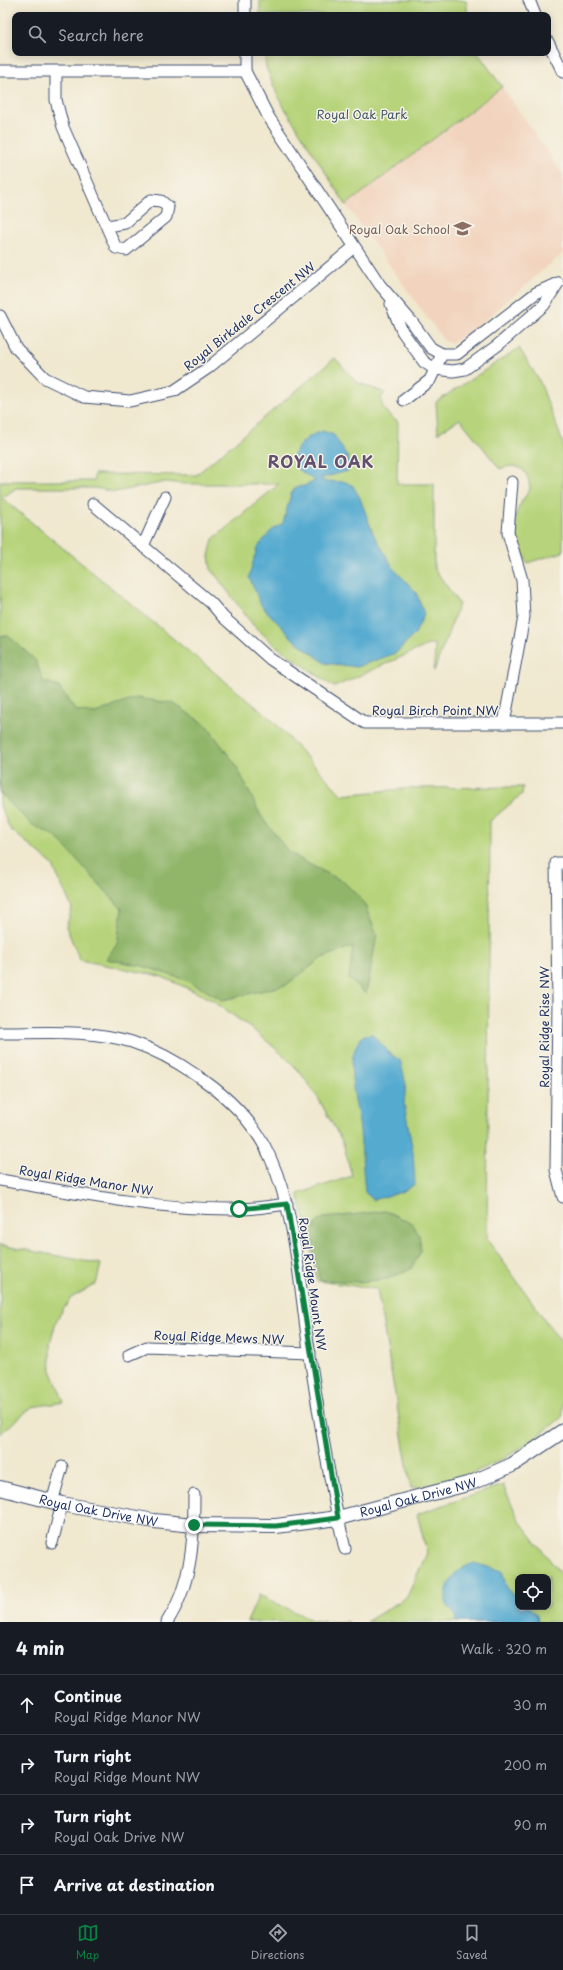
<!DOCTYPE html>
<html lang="en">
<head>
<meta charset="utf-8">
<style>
  :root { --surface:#171b24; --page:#242831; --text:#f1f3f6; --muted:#9ea1a6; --line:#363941; --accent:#0b8043 }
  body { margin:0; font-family:"Playpen Sans",sans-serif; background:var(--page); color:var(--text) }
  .controls { position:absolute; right:12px; bottom:12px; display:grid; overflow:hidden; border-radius:8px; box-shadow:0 2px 10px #0003 }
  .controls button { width:36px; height:36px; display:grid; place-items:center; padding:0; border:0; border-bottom:1px solid var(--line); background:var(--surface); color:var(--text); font:20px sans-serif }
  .stop { position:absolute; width:12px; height:12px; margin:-9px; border:3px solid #0b8043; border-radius:50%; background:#fff }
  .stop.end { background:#0b8043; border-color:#fff; box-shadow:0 1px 4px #0008 }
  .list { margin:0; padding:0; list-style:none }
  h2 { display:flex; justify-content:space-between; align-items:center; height:52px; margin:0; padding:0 16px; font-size:17px }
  h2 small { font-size:13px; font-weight:400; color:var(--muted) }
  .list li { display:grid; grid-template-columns:26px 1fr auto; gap:12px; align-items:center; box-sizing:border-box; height:60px; padding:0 16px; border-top:1px solid var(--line) }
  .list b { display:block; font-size:15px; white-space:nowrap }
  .list p { margin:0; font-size:13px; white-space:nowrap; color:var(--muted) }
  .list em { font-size:13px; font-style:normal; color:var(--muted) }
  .icon { flex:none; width:22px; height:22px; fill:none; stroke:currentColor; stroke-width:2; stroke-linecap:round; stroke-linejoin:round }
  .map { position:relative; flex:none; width:563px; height:1622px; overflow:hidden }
  .search { position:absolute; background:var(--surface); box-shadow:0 2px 10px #0003; left:12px; right:12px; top:12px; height:44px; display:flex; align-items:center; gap:10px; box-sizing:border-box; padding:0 14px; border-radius:8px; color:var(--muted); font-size:15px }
  .sheet { height:292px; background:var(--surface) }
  nav { display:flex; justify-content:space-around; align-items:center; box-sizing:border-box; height:56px; border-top:1px solid var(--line); background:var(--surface); font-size:11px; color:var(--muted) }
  nav a { display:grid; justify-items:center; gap:2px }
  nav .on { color:var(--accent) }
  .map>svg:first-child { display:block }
  .built { fill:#f2d4be }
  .green { fill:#b7d47b; stroke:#69826c; fill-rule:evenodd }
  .forest { fill:#91b66b; stroke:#567264 }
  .water { fill:#54aad0; stroke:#386c97 }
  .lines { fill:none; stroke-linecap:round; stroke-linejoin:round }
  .minor-casing { stroke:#3b4b6f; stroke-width:13 }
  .tertiary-casing { stroke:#3b4b6f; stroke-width:16 }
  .minor { stroke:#fff; stroke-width:11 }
  .tertiary { stroke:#fff; stroke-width:14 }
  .route { stroke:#0b8043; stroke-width:5 }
  .labels { text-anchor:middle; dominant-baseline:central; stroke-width:3; stroke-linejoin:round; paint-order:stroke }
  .park-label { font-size:12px; fill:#425865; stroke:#f7f3e8 }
  .education-label { font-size:12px; fill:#785e54; stroke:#f7f3e8; text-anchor:end }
  .street-label { font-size:12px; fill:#1b2f5e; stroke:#f7f3e8 }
  .district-label { font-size:16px; font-weight:bold; letter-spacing:1px; fill:#61506e; stroke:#f7f3e8 }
</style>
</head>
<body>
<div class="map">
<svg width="563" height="1622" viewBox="0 0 563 1622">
  <rect width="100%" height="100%" fill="#f7f3e8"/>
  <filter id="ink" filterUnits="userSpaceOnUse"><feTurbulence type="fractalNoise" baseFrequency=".025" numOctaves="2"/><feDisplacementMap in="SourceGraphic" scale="8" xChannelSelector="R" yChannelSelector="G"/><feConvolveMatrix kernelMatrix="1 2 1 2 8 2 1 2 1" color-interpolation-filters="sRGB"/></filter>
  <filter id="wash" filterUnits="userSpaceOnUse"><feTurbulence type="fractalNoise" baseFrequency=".012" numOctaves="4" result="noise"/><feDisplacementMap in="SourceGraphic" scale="16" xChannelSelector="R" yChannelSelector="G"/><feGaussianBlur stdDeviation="0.9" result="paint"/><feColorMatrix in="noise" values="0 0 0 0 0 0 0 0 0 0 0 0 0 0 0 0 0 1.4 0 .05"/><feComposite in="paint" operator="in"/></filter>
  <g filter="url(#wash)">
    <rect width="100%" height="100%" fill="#f0e8cf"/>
    <path class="built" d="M 502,87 L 563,175 L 563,253 L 485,320 L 452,343 L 444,341 L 346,205 Z"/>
    <g class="green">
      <path d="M 260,0 L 466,0 L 468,15 L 260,15 Z"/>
      <path d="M 264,53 L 478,53 L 502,87 L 346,205 L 279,99 L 266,67 Z"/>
      <path d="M 519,348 L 540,382 L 563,443 L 563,552 L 527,563 C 516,531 506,519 530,490 C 529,471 520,461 500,469 L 460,419 L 438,433 L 436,402 Z"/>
      <path d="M 335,358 L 356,382 L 385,393 L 381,398 C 382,410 388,415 398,422 L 397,484 L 434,484 L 434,568 L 459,604 L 434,671 L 435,644 L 428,645 L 334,687 L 276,646 L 253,625 L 211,569 L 209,556 L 213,539 L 279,484 L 185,484 L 166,482 L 115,492 L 95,488 L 16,488 L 2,498 L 271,719 L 342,795 L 412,788 L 523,787 L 522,794 L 490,821 L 487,1239 L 563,1345 L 563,1416 C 518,1455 471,1481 411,1488 L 377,1289 L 317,1281 L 307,1226 L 298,1194 L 352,1176 L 343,1143 L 318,1098 L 300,1072 L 281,1053 L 256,1032 L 212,1000 L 185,987 L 160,976 L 80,960 L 66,927 L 72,908 L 52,864 L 10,829 L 0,806 L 0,481 L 94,481 L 94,474 L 196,475 Z"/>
      <path d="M 0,1245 L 101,1264 L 96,1284 L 71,1298 L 57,1319 L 50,1343 L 51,1370 L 64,1402 L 32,1407 L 0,1434 Z"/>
      <path d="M 503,1485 L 519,1520 L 563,1577 L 563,1622 L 366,1622 L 407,1597 L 427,1553 L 417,1514 ZM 518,1577 L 548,1577 L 548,1607 L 518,1607 Z"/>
      <path d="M 259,1595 L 314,1621 L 348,1622 L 247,1622 Z"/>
    </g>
    <g class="forest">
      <path d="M 0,636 L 9,636 L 36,661 L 43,681 L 58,686 L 75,710 L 95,713 L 137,698 L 173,703 L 207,726 L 236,765 L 260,814 L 287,850 L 305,862 L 344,882 L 363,901 L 377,935 L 366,994 L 349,979 L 353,946 L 322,958 L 286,985 L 223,1000 L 188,981 L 143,966 L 106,959 L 117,944 L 122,909 L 56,837 L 31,824 L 0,793 Z"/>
      <path d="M 386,1211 L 411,1223 L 419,1235 L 421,1251 L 411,1269 L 387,1279 L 359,1282 L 320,1280 C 317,1267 308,1237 316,1224 C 317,1222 321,1220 323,1218 Z"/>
    </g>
    <g class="water">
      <path d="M 323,431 L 334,435 L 347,456 L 350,463 L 348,471 L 322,478 L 322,481 L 346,482 L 353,486 L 360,498 L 373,533 L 394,569 L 416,592 L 424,614 L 415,634 L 396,653 L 357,667 L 325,663 L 294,640 L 261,605 L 249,577 L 257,548 L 271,531 L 283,523 L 291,494 L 296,487 L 304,486 L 315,481 L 296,468 L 292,459 C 298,444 308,435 323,431 Z"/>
      <path d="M 373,1034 L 390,1054 L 400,1060 L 406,1084 L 404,1103 L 413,1152 L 415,1184 L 402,1192 L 372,1200 L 365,1192 C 363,1172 362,1152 360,1131 C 358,1103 340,1058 364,1035 Z"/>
      <path d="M 474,1563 L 502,1571 L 507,1588 L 518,1598 L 518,1607 L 528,1607 L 537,1615 L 538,1622 L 457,1622 C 456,1611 450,1612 447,1604 C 443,1593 451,1576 459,1570 C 464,1567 469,1565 474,1563 Z"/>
    </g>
  </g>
  <g filter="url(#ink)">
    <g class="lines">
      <defs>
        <g id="minor">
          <path d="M 245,0 L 245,15"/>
          <path d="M 529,0 L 535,15"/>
          <path d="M 548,42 L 563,72"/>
          <path d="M 245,53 L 245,71 L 268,116 L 380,285 L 412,322 L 431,348 L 442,354 L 457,354 L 536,293 L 558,283"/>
          <path d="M 0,71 L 245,71"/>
          <path d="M 56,72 L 56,100 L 63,127 L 116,248 L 126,250 L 166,217 L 168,207 L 161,201 L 151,200 L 125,223 L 108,226"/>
          <path d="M 391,304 L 402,331 L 424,362 L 435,369 L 453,371 L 465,369 L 498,345 L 544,305 L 558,283"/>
          <path d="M 0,316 L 16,348 L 45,378 L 84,397 L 130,401 L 174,391 L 208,368 L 354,247"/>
          <path d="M 404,400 L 430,380 L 442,354"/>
          <path d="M 93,504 L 211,603 L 223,617 L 270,659 L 365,723 L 563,723"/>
          <path d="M 143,546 L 165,497"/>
          <path d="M 504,723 L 524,617 L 522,580 L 508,533 L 512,482"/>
          <path d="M 563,863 L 556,863 L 558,1001 L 556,1170 L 563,1197"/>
          <path d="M 0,1033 C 44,1033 90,1029 132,1042 C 156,1050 176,1061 196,1075 C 226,1095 255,1123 270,1157 C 296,1215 299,1281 308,1343 C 318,1412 329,1481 345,1549"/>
          <path d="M 0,1180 C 79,1194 158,1210 238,1209 C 254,1209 271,1206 287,1204"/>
          <path d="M 129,1355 L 147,1347 L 310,1353"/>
          <path d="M 52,1502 L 62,1467"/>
          <path d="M 52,1543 L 62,1504"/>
          <path d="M 167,1622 C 192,1584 194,1539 194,1495"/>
        </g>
        <g id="tertiary">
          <path id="s1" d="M 0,1488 L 62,1504 L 154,1521 L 194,1525 L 276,1526 L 338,1518 L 471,1483 L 512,1465 L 563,1431"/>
        </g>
      </defs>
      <use href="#minor" class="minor-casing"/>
      <use href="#tertiary" class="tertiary-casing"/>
      <use href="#minor" class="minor"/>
      <use href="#tertiary" class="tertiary"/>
    </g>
  </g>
  <g class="lines" filter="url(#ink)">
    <path class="route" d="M 194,1525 L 276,1526 L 338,1518 L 287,1204 L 239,1209"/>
  </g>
  <defs>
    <symbol id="school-bare" viewBox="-9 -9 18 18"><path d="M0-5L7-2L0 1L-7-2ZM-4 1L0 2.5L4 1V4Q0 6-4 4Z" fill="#8d6e63" stroke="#f7f3e8" stroke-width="2.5" paint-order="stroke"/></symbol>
  </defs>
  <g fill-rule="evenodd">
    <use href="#school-bare" x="450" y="216" width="25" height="25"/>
  </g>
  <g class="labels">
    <g class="park-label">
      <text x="362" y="114">Royal Oak Park</text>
    </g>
    <g class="education-label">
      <text x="450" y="229">Royal Oak School</text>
    </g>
    <g class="street-label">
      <text transform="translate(249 316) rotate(-39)">Royal Birkdale Crescent NW</text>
      <text x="435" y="710">Royal Birch Point NW</text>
      <text transform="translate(544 1027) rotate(-90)">Royal Ridge Rise NW</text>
      <text transform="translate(86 1180) rotate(9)">Royal Ridge Manor NW</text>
      <text transform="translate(313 1284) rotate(82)">Royal Ridge Mount NW</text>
      <text transform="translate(219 1337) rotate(2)">Royal Ridge Mews NW</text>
      <text stroke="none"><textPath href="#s1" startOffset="425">Royal Oak Drive NW</textPath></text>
      <text stroke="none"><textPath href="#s1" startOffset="101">Royal Oak Drive NW</textPath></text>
    </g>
    <g class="district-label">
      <text x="321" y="461">ROYAL OAK</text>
    </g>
  </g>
</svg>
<div class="controls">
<button><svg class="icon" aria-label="locate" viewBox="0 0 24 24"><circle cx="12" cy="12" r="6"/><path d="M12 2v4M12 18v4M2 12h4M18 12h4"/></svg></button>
</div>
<div class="stop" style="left:239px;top:1209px"></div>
<div class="stop end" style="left:194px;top:1525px"></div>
<div class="search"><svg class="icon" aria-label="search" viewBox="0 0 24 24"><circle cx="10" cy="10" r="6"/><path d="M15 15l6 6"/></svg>Search here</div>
</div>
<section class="sheet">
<h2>4 min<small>Walk · 320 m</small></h2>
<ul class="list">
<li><svg class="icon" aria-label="ahead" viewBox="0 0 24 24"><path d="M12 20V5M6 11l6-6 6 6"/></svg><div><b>Continue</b><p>Royal Ridge Manor NW</p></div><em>30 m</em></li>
<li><svg class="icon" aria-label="right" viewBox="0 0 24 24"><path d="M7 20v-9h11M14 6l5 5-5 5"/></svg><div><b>Turn right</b><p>Royal Ridge Mount NW</p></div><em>200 m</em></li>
<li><svg class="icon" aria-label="right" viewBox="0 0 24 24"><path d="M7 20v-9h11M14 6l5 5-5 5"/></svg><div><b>Turn right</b><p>Royal Oak Drive NW</p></div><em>90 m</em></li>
<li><svg class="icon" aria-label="arrive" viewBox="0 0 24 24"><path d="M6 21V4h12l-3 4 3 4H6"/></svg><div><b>Arrive at destination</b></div></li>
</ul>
</section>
<nav>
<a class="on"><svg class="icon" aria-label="map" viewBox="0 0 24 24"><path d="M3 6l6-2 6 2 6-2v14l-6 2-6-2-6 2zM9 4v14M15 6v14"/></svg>Map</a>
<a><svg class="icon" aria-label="directions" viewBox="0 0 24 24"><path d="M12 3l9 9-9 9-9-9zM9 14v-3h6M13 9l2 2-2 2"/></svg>Directions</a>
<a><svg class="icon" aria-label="saved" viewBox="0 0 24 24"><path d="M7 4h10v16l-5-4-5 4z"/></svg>Saved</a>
</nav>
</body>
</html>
